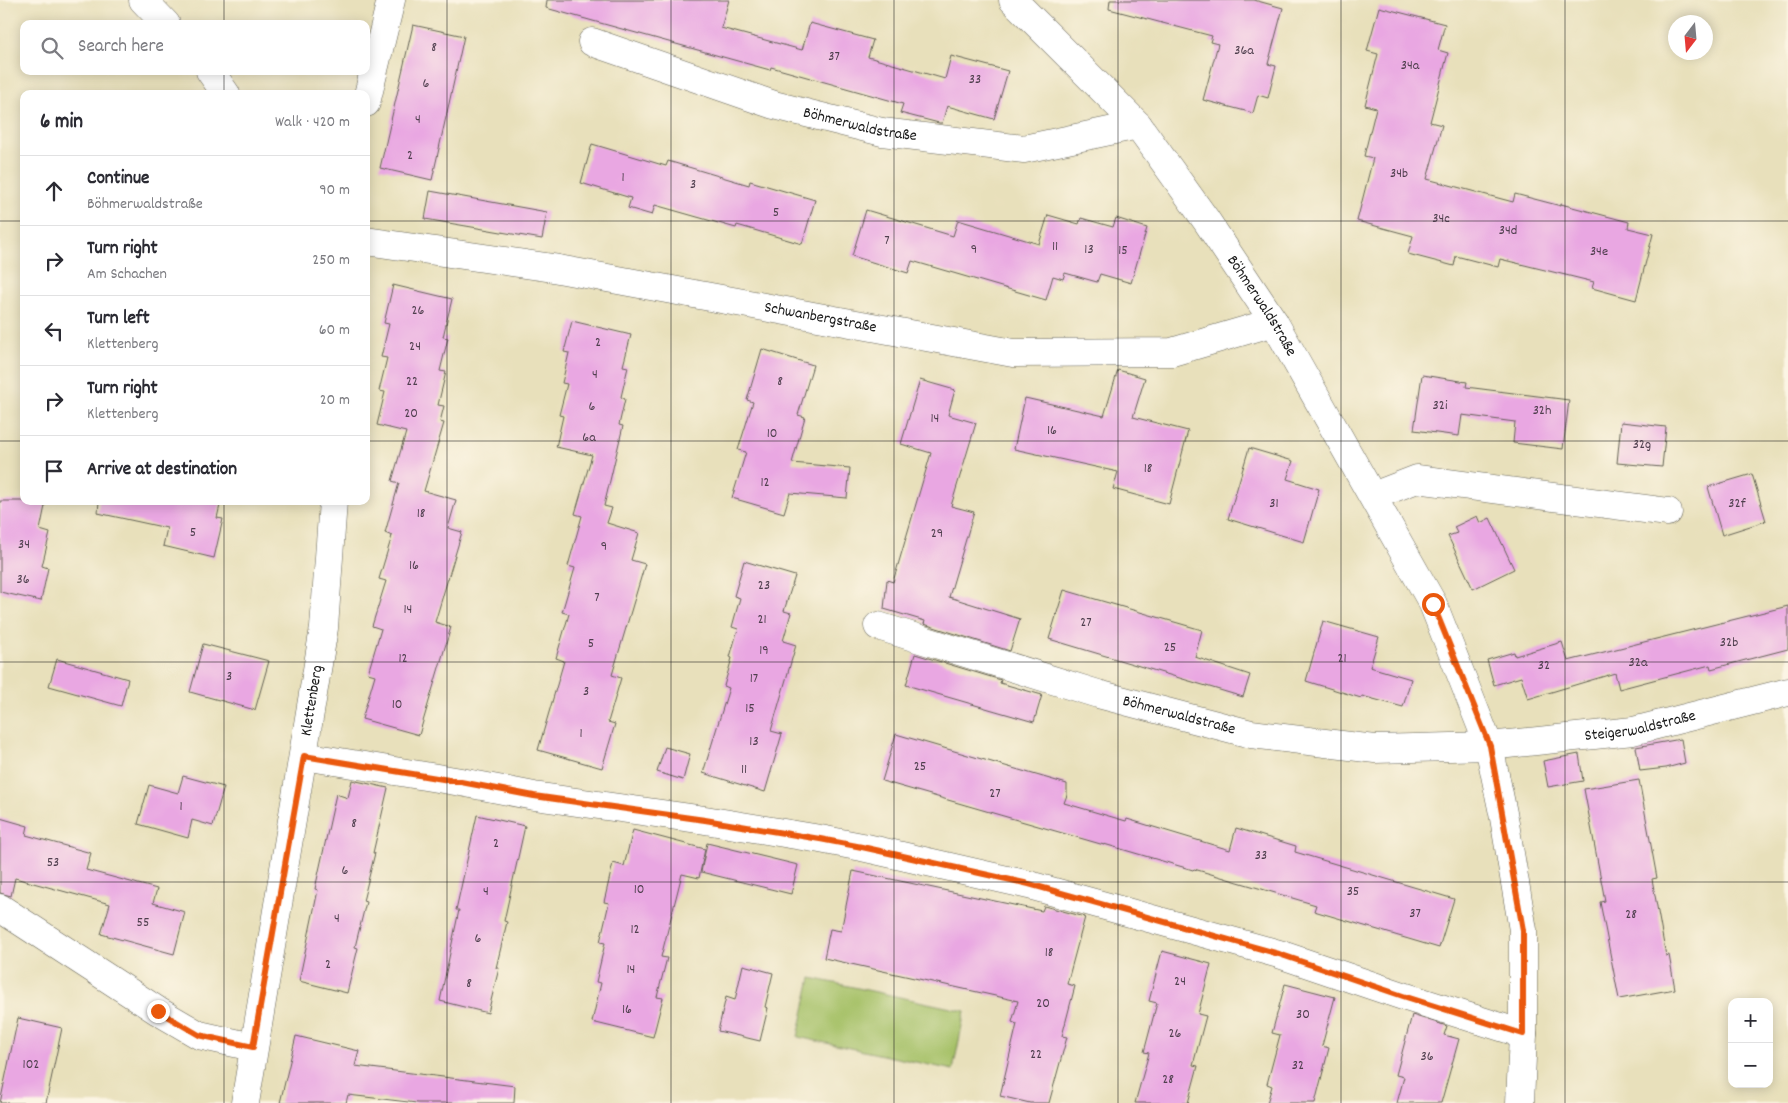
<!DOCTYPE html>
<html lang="en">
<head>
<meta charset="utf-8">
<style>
  :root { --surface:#fff; --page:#f2f2f3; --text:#2b2b33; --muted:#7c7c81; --line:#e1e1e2 }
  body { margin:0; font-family:Dekko,sans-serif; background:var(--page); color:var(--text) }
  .controls { position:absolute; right:15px; bottom:15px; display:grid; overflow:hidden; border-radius:10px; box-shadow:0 2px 12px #0003 }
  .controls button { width:45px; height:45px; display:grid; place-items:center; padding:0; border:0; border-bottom:1px solid var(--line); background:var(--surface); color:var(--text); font:25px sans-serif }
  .compass { position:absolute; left:1668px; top:15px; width:45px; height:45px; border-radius:50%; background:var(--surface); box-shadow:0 2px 12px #0003; rotate:196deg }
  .stop { position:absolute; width:15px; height:15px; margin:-11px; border:4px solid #ea580c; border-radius:50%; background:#fff }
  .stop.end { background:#ea580c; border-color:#fff; box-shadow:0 1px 5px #0008 }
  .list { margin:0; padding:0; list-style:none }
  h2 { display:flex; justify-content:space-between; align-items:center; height:65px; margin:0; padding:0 20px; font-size:21px }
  h2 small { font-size:16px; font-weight:400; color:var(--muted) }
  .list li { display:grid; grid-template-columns:32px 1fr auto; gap:15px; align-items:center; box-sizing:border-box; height:70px; padding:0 20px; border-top:1px solid var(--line) }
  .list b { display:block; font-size:19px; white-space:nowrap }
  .list p { margin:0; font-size:16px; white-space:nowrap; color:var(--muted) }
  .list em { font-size:16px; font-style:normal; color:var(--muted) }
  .icon { flex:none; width:28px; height:28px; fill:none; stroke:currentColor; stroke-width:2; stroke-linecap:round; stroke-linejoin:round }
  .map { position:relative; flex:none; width:1788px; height:1103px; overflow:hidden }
  .search { position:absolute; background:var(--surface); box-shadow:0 2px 12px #0003; left:20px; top:20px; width:350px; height:55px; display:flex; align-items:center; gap:12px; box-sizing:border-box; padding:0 18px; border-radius:10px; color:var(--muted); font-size:19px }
  .panel { position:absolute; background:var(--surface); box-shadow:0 2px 12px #0003; left:20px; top:90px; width:350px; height:415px; border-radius:10px }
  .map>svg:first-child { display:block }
  .green { fill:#a6c167; stroke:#616e42 }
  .building { fill:#e9a7e2 }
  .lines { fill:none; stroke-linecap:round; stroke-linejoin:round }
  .minor-casing { stroke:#636154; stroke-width:29 }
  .minor { stroke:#fff; stroke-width:28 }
  .route { stroke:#ea580c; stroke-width:6 }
  .grid { fill:none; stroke:#1c1c1c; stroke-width:1; stroke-opacity:0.55 }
  .labels { text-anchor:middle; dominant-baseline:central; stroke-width:4; stroke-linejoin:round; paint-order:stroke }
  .number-label { font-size:14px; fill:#4f3f4e }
  .street-label { font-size:16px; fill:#1c1c1c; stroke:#fcf5e5 }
</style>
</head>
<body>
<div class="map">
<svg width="1788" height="1103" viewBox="0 0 1788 1103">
  <rect width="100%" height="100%" fill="#fcf5e5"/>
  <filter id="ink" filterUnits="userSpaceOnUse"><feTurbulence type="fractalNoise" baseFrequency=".02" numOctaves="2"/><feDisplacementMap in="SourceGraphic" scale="10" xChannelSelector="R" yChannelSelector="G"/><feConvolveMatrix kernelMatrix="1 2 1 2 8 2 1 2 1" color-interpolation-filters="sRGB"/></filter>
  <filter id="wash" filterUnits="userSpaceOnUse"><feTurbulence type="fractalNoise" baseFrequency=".0096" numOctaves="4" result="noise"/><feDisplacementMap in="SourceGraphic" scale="20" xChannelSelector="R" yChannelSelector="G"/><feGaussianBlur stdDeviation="1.12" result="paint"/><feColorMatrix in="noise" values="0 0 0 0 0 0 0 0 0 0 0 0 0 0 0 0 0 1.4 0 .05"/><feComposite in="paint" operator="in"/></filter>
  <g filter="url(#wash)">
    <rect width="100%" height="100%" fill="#e8e0bb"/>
    <path class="green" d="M 811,978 L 965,1011 L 953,1070 L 798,1037 Z"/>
    <g id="blocks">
      <g class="building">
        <path d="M 547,0 L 729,0 L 721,28 L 802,50 L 810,23 L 873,40 L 868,57 L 945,79 L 951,56 L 1008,71 L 994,119 L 947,106 L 942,123 L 939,123 L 900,113 L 903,104 L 771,67 L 770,70 L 546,8 Z"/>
        <path d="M 1110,0 L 1254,0 L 1283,8 L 1268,64 L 1276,66 L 1268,98 L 1258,95 L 1253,113 L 1203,100 L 1218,44 L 1210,42 L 1212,36 L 1109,9 Z"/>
        <path d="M 1379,7 L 1445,24 L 1438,50 L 1448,53 L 1430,122 L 1442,125 L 1427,179 L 1513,202 L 1515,194 L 1561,206 L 1561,204 L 1629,222 L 1628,228 L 1653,234 L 1636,300 L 1592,288 L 1594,282 L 1500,259 L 1498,267 L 1456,256 L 1454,266 L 1408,254 L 1413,236 L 1357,221 L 1373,158 L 1364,156 L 1376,108 L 1365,105 L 1378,54 L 1367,51 Z"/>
        <path d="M 413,25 L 464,36 L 432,180 L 380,168 Z"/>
        <path d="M 592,144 L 666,166 L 668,161 L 749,185 L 750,181 L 815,200 L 802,244 L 737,225 L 736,228 L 655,205 L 652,215 L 628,208 L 631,198 L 581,183 Z"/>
        <path d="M 430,191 L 547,212 L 542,239 L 425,219 Z"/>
        <path d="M 866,210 L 953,236 L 958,220 L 1039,244 L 1048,215 L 1079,224 L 1081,218 L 1113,227 L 1116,218 L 1147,228 L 1131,283 L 1100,274 L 1097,282 L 1065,273 L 1063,279 L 1053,276 L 1046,300 L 912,261 L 908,273 L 852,256 Z"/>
        <path d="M 393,285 L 452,299 L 443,337 L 448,338 L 440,371 L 446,372 L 438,405 L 444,406 L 440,422 L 444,423 L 424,491 L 456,500 L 448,528 L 462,532 L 435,622 L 451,627 L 419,735 L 362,719 L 375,675 L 368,673 L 381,629 L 372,626 L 386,581 L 379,579 L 392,536 L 385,533 L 399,483 L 392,481 L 406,432 L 377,425 L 385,392 L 379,391 L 387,358 L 381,357 L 389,324 L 384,323 Z"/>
        <path d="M 572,321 L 631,335 L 623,366 L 628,367 L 621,397 L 625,399 L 619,425 L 623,426 L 604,506 L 612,508 L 607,523 L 639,533 L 631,560 L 645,564 L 612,675 L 621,678 L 608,722 L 615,724 L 602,768 L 538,750 L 564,661 L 556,658 L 569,614 L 562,612 L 575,568 L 568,566 L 582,516 L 575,514 L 592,455 L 556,447 L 563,416 L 559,415 L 567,384 L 562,383 L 569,353 L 564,352 Z"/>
        <path d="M 762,349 L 813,365 L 798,415 L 805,417 L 792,463 L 850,468 L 847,498 L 790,493 L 784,513 L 732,498 L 746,452 L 738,450 L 753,402 L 747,400 Z"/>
        <path d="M 1118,370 L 1145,378 L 1133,417 L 1188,431 L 1169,504 L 1113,489 L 1118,472 L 1014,449 L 1025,398 L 1104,416 Z"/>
        <path d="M 1422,375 L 1467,382 L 1466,387 L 1569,400 L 1563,449 L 1513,443 L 1515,422 L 1462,415 L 1459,436 L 1414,430 Z"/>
        <path d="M 920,380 L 955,390 L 948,415 L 976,423 L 951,506 L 974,512 L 949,597 L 1020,619 L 1010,651 L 924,624 L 925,621 L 884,609 L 887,580 L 893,582 L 931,453 L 901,444 Z"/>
        <path d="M 1621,422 L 1666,427 L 1662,467 L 1617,463 Z"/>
        <path d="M 1249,448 L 1293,461 L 1287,479 L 1319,489 L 1304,542 L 1228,519 Z"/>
        <path d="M 1752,474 L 1766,521 L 1722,535 L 1708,487 Z"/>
        <path d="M 0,501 L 46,501 L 40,530 L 50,533 L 42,566 L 48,568 L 41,601 L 0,592 Z"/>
        <path d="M 99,501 L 221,501 L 217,518 L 223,519 L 214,558 L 163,546 L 167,528 L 98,513 Z"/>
        <path d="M 1477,516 L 1480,523 L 1490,518 L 1514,569 L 1473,589 L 1448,536 L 1457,533 L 1454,527 Z"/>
        <path d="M 744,561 L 795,576 L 784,611 L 791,613 L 783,641 L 796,645 L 771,731 L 782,734 L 765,792 L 703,773 L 729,688 L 724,686 L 732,658 L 730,657 L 738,629 L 732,627 L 740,598 L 734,596 Z"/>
        <path d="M 1064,590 L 1202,630 L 1195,657 L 1250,675 L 1243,697 L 1049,639 Z"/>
        <path d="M 1788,606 L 1788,649 L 1711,669 L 1710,665 L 1619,689 L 1615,673 L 1528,699 L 1521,677 L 1494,685 L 1487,660 L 1514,652 L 1515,656 L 1562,642 L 1568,661 Z"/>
        <path d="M 1323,621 L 1379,637 L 1370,667 L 1411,679 L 1403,707 L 1362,696 L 1361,698 L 1306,681 Z"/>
        <path d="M 203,644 L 269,661 L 255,710 L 190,692 Z"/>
        <path d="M 915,654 L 1001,680 L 1000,683 L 1042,695 L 1034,722 L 906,685 Z"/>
        <path d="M 57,659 L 128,679 L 121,706 L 49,686 Z"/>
        <path d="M 896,734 L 1067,784 L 1067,795 L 1064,803 L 1126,821 L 1127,819 L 1230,850 L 1236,828 L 1296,846 L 1295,852 L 1454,899 L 1439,948 L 1314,911 L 1316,905 L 1194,869 L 1193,870 L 1104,844 L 1104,845 L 882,781 Z"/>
        <path d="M 1681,739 L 1685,763 L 1666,768 L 1640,771 L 1636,747 Z"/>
        <path d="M 665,747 L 690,754 L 683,780 L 657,772 Z"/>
        <path d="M 1579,754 L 1583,781 L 1548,787 L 1543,761 Z"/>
        <path d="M 183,776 L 224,787 L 213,826 L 192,820 L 188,838 L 138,824 L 149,785 L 178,793 Z"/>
        <path d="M 352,780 L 388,788 L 373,853 L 375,853 L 363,901 L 366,902 L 355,947 L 358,948 L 347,993 L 299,981 L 318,890 L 315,889 L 336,794 L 348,798 Z"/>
        <path d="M 1639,780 L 1657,878 L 1652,879 L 1666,956 L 1669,955 L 1675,989 L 1619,999 L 1600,902 L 1605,901 L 1584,789 Z"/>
        <path d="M 477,815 L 525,826 L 504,921 L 507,922 L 496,968 L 499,968 L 488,1013 L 440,1001 L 459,910 L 456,910 Z"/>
        <path d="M 0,818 L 28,826 L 26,835 L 91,853 L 86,870 L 157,889 L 153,903 L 185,912 L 174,954 L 101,934 L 110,904 L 15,878 L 11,896 L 0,893 Z"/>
        <path d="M 633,830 L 705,849 L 699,878 L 682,874 L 661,957 L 667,958 L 657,997 L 663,998 L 653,1037 L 592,1022 L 601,983 L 596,982 L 605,943 L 600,942 L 609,903 L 604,902 L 613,863 L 624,866 Z"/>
        <path d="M 707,843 L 798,865 L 791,894 L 701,872 Z"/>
        <path d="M 853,871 L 1042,911 L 1044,906 L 1085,917 L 1067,984 L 1075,986 L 1062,1036 L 1067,1037 L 1049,1103 L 1030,1103 L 1000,1096 L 1017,1024 L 1012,1022 L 1018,1001 L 824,958 L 830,929 L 841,931 Z"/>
        <path d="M 1162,951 L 1211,964 L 1198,1014 L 1206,1016 L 1193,1065 L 1198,1066 L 1188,1103 L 1135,1103 L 1149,1053 L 1144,1052 L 1157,1003 L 1149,1001 Z"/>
        <path d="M 743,965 L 773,973 L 765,1007 L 768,1008 L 760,1041 L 718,1031 L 726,997 L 735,1000 Z"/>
        <path d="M 1285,984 L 1335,997 L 1322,1046 L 1329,1048 L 1315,1103 L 1267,1103 L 1272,1086 L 1267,1084 L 1280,1035 L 1272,1033 Z"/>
        <path d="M 1412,1015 L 1447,1026 L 1444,1035 L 1459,1039 L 1441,1103 L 1397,1103 L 1404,1077 L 1396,1075 Z"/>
        <path d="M 18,1018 L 62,1028 L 46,1103 L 0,1103 Z"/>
        <path d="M 296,1036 L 359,1051 L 355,1066 L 515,1086 L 514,1103 L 417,1103 L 348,1095 L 346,1103 L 280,1103 Z"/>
      </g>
    </g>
  </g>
  <g filter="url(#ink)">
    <use href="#blocks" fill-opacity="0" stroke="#636154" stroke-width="1"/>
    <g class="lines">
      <defs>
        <g id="minor">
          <path d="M 143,0 L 166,24"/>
          <path id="s1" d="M 1013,0 L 1138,125 L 1206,220 L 1274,322 L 1433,604 L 1489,746 L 1504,818 L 1523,930 L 1523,1034 L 1520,1103"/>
          <path id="s2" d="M 592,42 L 774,105 L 882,132 L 1024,149 L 1138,125"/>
          <path d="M 210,71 L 226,94"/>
          <path d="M 366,103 L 391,0"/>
          <path id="s3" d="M 366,241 L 553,268 L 1013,353 L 1172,352 L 1274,322"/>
          <path d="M 1373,496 L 1417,479 L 1668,512"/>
          <path id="s4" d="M 878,626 L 1098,694 L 1251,734 L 1375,749 L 1489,746 L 1633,731 L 1788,692"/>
          <path d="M 304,756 L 461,782 L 534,796 L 705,820 L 820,839 L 862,847 L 1029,885 L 1279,954 L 1403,996 L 1523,1034"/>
          <path d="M 0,908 L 158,1011 L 199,1035 L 253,1047"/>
          <path id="s5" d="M 245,1103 L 324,628 L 333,501"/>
        </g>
      </defs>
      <use href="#minor" class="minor-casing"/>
      <use href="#minor" class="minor"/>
    </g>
  </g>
  <g class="lines" filter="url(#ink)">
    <path class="route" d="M 158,1011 L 199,1035 L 253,1047 L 304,756 L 461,782 L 534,796 L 705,820 L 820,839 L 862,847 L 1029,884 L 1279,954 L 1403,996 L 1523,1034 L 1523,930 L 1490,746 L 1433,604"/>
  </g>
  <path class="grid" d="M 224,0 L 224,24M 447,0 L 447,1103M 671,0 L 671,1103M 894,0 L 894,1103M 1118,0 L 1118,1103M 1341,0 L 1341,1103M 1565,0 L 1565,1103M 224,71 L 224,94M 0,221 L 24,221M 366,221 L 1788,221M 0,441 L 24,441M 366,441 L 1788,441M 224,501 L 224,1103M 0,662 L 1788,662M 0,882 L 1788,882"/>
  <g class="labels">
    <g class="number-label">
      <text x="434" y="48">8</text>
      <text x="1244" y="51">36a</text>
      <text x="834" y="57">37</text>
      <text x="1410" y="66">34a</text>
      <text x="975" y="80">33</text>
      <text x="426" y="84">6</text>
      <text x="418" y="120">4</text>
      <text x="410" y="156">2</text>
      <text x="1399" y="174">34b</text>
      <text x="623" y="178">1</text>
      <text x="693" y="185">3</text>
      <text x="776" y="213">5</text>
      <text x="1441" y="219">34c</text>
      <text x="1508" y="231">34d</text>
      <text x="887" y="241">7</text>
      <text x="1055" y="247">11</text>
      <text x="974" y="250">9</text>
      <text x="1089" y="250">13</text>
      <text x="1123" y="251">15</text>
      <text x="1599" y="252">34e</text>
      <text x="418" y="311">26</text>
      <text x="598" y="343">2</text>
      <text x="415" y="347">24</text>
      <text x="595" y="375">4</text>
      <text x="412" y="382">22</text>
      <text x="780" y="382">8</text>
      <text x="1440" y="406">32i</text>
      <text x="592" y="407">6</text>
      <text x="1542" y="411">32h</text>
      <text x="411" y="414">20</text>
      <text x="935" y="419">14</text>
      <text x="1052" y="431">16</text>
      <text x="772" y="434">10</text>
      <text x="589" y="438">6a</text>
      <text x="1642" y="445">32g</text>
      <text x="1148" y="469">18</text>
      <text x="765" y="483">12</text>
      <text x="1274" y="504">31</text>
      <text x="1737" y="504">32f</text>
      <text x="421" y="514">18</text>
      <text x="193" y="533">5</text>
      <text x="937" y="534">29</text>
      <text x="24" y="545">34</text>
      <text x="604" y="547">9</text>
      <text x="414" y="566">16</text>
      <text x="23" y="580">36</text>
      <text x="764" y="586">23</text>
      <text x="597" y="598">7</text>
      <text x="408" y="610">14</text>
      <text x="762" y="620">21</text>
      <text x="1086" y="623">27</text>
      <text x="1729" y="643">32b</text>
      <text x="591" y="644">5</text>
      <text x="1170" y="648">25</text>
      <text x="764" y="651">19</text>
      <text x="403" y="659">12</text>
      <text x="1342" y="659">21</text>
      <text x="1638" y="663">32a</text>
      <text x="1544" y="666">32</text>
      <text x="229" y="677">3</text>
      <text x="754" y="679">17</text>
      <text x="586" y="692">3</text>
      <text x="397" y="705">10</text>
      <text x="750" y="709">15</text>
      <text x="581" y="734">1</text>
      <text x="754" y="742">13</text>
      <text x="920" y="767">25</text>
      <text x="744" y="770">11</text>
      <text x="995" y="794">27</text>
      <text x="181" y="807">1</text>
      <text x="354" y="824">8</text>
      <text x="496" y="844">2</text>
      <text x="1261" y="856">33</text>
      <text x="53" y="863">53</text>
      <text x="345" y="871">6</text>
      <text x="639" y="890">10</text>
      <text x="486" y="892">4</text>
      <text x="1353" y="892">35</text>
      <text x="1415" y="914">37</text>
      <text x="1631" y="915">28</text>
      <text x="337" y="919">4</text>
      <text x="143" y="923">55</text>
      <text x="635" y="930">12</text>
      <text x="478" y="939">6</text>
      <text x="1049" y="953">18</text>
      <text x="328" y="965">2</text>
      <text x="631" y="970">14</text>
      <text x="1180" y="982">24</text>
      <text x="469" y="984">8</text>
      <text x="1043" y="1004">20</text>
      <text x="627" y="1010">16</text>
      <text x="1303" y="1015">30</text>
      <text x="1175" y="1034">26</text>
      <text x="1036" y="1055">22</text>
      <text x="1427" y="1057">36</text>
      <text x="31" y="1065">102</text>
      <text x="1298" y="1066">32</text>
      <text x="1168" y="1080">28</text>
    </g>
    <g class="street-label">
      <text stroke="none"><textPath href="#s2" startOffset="281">Böhmerwaldstraße</textPath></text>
      <text stroke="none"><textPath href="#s1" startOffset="396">Böhmerwaldstraße</textPath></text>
      <text stroke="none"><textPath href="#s3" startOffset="461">Schwanbergstraße</textPath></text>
      <text stroke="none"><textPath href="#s5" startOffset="408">Klettenberg</textPath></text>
      <text stroke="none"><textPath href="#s4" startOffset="314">Böhmerwaldstraße</textPath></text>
      <text stroke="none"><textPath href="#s4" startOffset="780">Steigerwaldstraße</textPath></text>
    </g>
  </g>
</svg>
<div class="controls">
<button>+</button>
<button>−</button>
</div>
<svg class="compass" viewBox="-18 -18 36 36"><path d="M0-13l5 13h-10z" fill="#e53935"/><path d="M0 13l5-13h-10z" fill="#7c7c81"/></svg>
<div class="stop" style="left:1433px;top:604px"></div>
<div class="stop end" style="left:158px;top:1011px"></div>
<div class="search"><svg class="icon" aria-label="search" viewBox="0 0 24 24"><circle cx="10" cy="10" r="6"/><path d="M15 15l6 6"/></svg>Search here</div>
<section class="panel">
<h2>6 min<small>Walk · 420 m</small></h2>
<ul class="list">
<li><svg class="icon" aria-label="ahead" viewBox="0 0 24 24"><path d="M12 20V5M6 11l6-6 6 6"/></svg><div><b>Continue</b><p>Böhmerwaldstraße</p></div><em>90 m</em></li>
<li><svg class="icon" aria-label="right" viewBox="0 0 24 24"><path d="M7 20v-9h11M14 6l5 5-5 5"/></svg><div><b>Turn right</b><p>Am Schachen</p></div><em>250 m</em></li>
<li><svg class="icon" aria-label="left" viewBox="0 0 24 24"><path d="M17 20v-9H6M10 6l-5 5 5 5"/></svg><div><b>Turn left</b><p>Klettenberg</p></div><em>60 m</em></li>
<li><svg class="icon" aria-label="right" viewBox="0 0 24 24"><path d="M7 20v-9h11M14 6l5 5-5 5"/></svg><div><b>Turn right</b><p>Klettenberg</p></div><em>20 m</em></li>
<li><svg class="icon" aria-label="arrive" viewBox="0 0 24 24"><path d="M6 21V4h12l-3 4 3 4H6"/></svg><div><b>Arrive at destination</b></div></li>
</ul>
</section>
</div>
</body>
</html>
